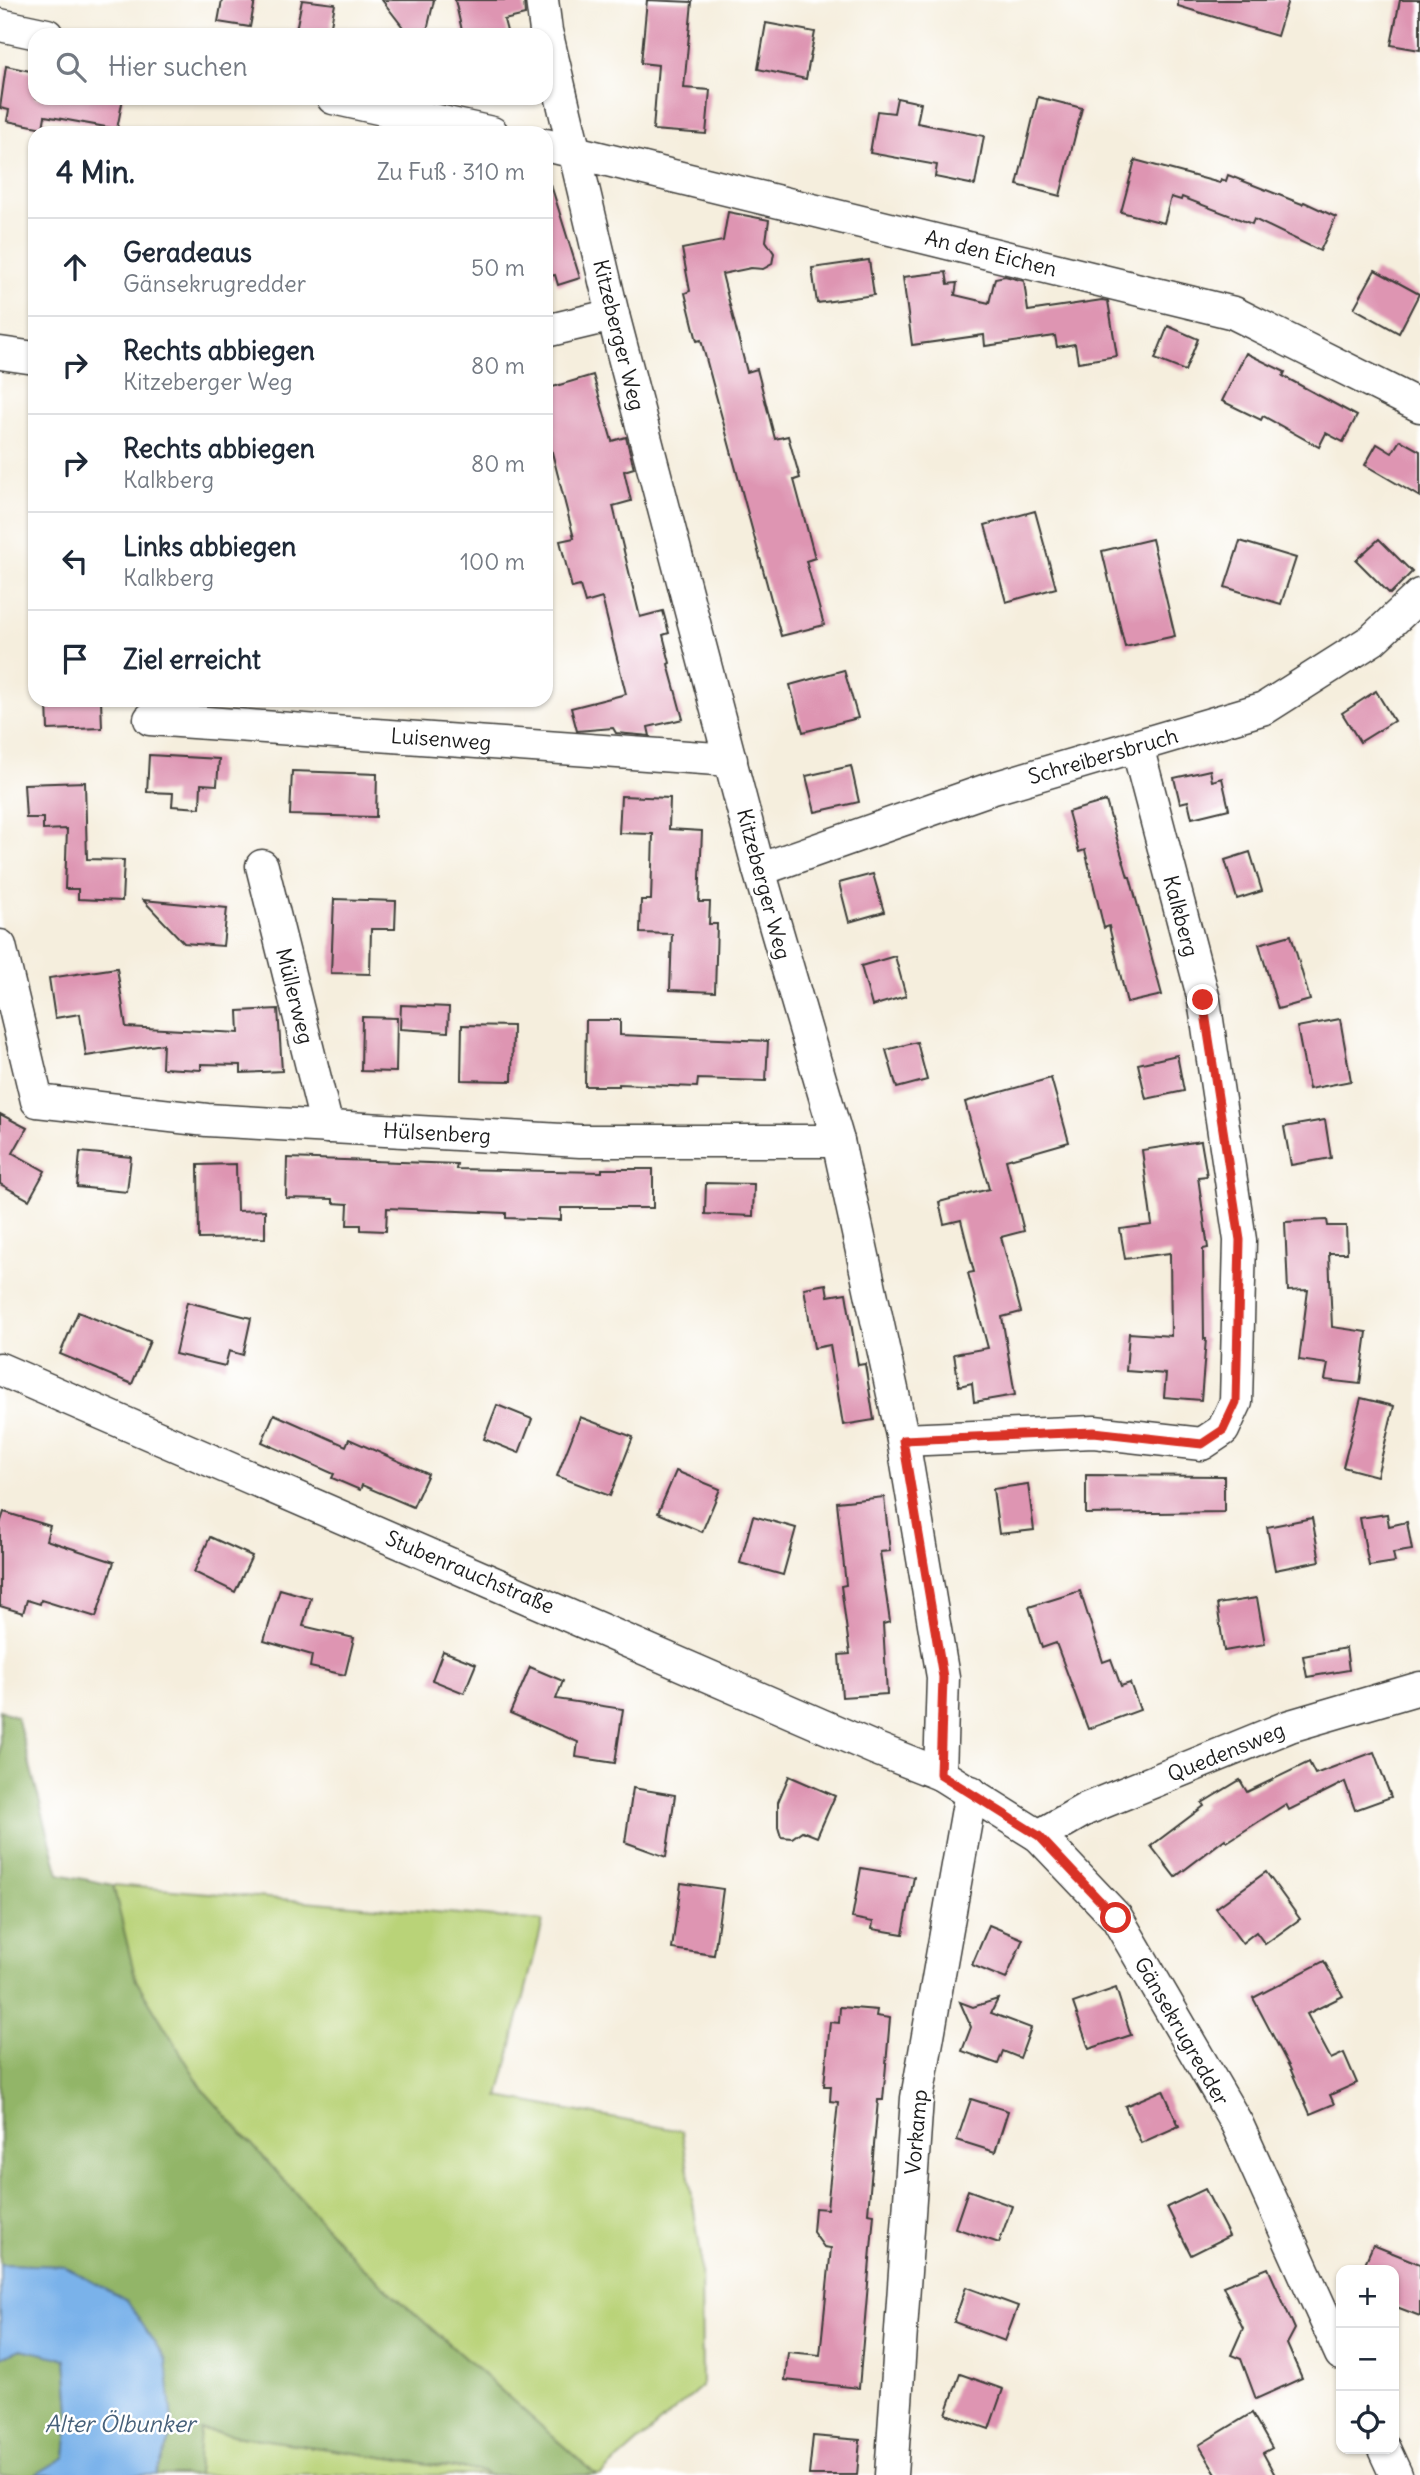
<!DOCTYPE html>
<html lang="de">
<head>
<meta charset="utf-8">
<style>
  :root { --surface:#fff; --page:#f6f6f7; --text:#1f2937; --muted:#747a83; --line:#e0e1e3 }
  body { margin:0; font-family:Delius,sans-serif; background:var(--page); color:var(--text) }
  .controls { position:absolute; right:21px; bottom:21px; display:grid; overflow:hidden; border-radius:14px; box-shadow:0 2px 5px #0004 }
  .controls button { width:63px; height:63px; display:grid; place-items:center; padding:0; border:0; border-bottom:2px solid var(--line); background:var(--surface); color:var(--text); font:35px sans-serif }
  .stop { position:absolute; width:21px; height:21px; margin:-16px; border:5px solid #d93025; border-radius:50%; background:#fff }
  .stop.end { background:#d93025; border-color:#fff; box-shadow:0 2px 7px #0008 }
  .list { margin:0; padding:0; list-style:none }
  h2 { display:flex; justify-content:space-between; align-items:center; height:91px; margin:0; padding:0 28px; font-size:30px }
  h2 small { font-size:23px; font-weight:400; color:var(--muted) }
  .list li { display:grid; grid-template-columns:46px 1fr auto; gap:21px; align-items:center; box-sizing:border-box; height:98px; padding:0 28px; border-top:2px solid var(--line) }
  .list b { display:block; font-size:26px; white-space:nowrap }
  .list p { margin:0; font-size:23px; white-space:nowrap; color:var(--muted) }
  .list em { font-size:23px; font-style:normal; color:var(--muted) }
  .icon { flex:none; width:38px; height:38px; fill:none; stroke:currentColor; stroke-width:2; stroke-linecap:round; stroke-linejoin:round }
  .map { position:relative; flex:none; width:1420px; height:2475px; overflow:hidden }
  .search { position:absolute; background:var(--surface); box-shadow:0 2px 5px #0004; left:28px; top:28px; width:525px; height:77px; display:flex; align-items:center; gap:18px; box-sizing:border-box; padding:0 24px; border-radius:21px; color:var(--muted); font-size:26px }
  .panel { position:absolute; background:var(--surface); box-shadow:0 2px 5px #0004; left:28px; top:126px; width:525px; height:581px; border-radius:21px }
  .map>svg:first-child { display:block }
  .green { fill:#b9d378; stroke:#6a784a; stroke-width:2 }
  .forest { fill:#92b568; stroke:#576842; stroke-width:2 }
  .water { fill:#7ab2ea; stroke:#4b6783; stroke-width:2 }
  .building { fill:#de95b2 }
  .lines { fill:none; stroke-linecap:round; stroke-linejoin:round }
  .minor-casing { stroke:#3d3c39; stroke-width:35 }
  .minor { stroke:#fff; stroke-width:32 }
  .route { stroke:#d93025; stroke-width:9 }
  .labels { text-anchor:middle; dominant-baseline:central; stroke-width:5; stroke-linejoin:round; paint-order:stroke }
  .street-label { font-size:21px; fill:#1c1c1c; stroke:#fff }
  .water-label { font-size:23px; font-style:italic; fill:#466079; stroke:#fff }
</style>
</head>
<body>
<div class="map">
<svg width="1420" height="2475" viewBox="0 0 1420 2475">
  <rect width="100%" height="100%" fill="#fff"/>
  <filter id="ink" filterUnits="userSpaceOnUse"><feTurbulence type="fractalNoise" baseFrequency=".0143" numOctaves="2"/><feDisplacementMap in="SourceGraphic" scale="14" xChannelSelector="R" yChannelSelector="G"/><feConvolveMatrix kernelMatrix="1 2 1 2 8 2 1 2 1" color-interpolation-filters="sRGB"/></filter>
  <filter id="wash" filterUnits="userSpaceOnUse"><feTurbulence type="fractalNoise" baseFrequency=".00686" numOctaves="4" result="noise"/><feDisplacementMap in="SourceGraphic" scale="28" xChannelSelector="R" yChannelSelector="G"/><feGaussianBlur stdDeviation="1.57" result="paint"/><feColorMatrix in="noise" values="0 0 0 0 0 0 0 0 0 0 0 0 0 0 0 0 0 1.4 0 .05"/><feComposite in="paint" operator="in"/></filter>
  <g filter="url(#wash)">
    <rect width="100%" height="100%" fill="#f5eedd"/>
    <g class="green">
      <path d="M 113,1885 L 543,1921 L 499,2097 L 682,2131 L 701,2256 L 702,2386 L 601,2475 L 596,2475 L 359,2264 L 204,2091 L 135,1980 Z"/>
      <path d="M 199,2430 L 483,2472 L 488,2475 L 197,2475 Z"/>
    </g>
    <g class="forest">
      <path d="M 0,1710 L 17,1717 L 59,1874 L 113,1885 L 136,1980 L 204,2091 L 359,2264 L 596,2475 L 488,2475 L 483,2472 L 200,2430 L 197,2475 L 156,2475 L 173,2432 L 64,2266 L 0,2264 Z"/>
      <path d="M 21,2349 L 66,2358 L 70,2412 L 65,2457 L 35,2475 L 0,2475 L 0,2357 Z"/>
    </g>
    <path class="water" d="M 0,2264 L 64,2266 L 127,2301 L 166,2360 L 173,2432 L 156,2475 L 35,2475 L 65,2457 L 70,2412 L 66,2359 L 21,2349 L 0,2357 Z"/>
    <g id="blocks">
      <g class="building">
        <path d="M 222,0 L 255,0 L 250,27 L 218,22 Z"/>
        <path d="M 302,0 L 335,4 L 329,35 L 295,35 Z"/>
        <path d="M 382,0 L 434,0 L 426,35 L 409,35 Z"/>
        <path d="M 455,0 L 524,0 L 525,15 L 504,20 L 508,35 L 463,35 Z"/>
        <path d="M 647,0 L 692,2 L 684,88 L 710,90 L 706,134 L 653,130 L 658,65 L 641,63 Z"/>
        <path d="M 1178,0 L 1288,0 L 1277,36 L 1178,6 Z"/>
        <path d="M 1400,0 L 1420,0 L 1420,50 L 1391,45 Z"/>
        <path d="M 766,23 L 815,32 L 806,79 L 758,69 Z"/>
        <path d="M 6,66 L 35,72 L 35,98 L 123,98 L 117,129 L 45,116 L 43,128 L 7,121 L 9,110 L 0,108 Z"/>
        <path d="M 1038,97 L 1082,108 L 1060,196 L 1017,185 Z"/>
        <path d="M 897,98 L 921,103 L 917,123 L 984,136 L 975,185 L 935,177 L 937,165 L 870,153 L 877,111 L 894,113 Z"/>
        <path d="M 1135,160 L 1220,183 L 1221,179 L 1226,181 L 1228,175 L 1302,204 L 1304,202 L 1336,217 L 1320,251 L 1254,219 L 1252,224 L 1182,197 L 1181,200 L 1171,197 L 1164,223 L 1121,212 Z"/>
        <path d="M 551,185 L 580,278 L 558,285 L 555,275 L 546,277 L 546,186 Z"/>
        <path d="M 728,212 L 769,220 L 766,241 L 774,253 L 772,264 L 763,269 L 751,268 L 722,274 L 747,372 L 757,369 L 775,439 L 788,436 L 800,478 L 794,480 L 815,558 L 806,561 L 824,625 L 781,636 L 701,340 L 697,341 L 685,293 L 690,291 L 682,249 L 723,241 Z"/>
        <path d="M 869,260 L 874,295 L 817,303 L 812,268 Z"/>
        <path d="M 1375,270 L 1419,294 L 1399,333 L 1354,308 Z"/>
        <path d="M 946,272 L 948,284 L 957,283 L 955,295 L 989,303 L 995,278 L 1005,276 L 1024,281 L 1028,311 L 1102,300 L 1108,301 L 1117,356 L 1078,362 L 1075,344 L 1057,347 L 1055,336 L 985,346 L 984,335 L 912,345 L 903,277 Z"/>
        <path d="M 1168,326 L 1198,339 L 1185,371 L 1155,359 Z"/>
        <path d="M 1246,353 L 1285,372 L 1283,376 L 1357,416 L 1343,442 L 1326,433 L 1319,447 L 1263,416 L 1261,420 L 1222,401 Z"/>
        <path d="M 593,375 L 612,441 L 626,437 L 634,468 L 624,471 L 631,501 L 613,506 L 640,617 L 663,611 L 669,633 L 663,635 L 670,663 L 668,664 L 683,719 L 648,727 L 650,736 L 616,733 L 613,728 L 577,731 L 571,708 L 626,694 L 602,598 L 585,603 L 580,586 L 572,588 L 560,541 L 574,538 L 546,429 L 546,389 Z"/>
        <path d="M 1400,440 L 1420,451 L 1420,497 L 1365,465 L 1377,444 L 1392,453 Z"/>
        <path d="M 1035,511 L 1056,588 L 1006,602 L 985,525 Z"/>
        <path d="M 1152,539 L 1175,636 L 1125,647 L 1102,551 Z"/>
        <path d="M 1379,539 L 1412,572 L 1390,594 L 1356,560 Z"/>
        <path d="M 1240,541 L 1296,558 L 1281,604 L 1225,587 Z"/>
        <path d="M 844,670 L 858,718 L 803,732 L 790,685 Z"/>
        <path d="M 1376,691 L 1394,721 L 1360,742 L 1342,713 Z"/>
        <path d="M 47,700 L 101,700 L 102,728 L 48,730 Z"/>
        <path d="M 149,755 L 219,759 L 217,785 L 201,784 L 200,808 L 172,806 L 173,793 L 147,792 Z"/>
        <path d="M 851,766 L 859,802 L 815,812 L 806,776 Z"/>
        <path d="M 1210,770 L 1212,781 L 1222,778 L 1229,809 L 1192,818 L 1188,801 L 1180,803 L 1174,778 Z"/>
        <path d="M 292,771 L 377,774 L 376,817 L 290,815 Z"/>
        <path d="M 85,782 L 87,859 L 124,860 L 122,901 L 78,899 L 78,889 L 65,889 L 67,829 L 43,830 L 43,818 L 26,818 L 24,784 Z"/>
        <path d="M 621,796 L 670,798 L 669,829 L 702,831 L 699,902 L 710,902 L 709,924 L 717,924 L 715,992 L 670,990 L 672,934 L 640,933 L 641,900 L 651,900 L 653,834 L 619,833 Z"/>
        <path d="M 1106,801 L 1128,877 L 1130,877 L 1162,995 L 1127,1003 L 1109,926 L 1104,928 L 1085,850 L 1079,852 L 1068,812 Z"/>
        <path d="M 1250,852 L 1262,891 L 1237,899 L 1225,860 Z"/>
        <path d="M 873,874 L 884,912 L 849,922 L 839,883 Z"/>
        <path d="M 334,899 L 396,901 L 395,929 L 371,929 L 370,974 L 331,973 Z"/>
        <path d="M 143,900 L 227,908 L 223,946 L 184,943 Z"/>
        <path d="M 1291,935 L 1310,1000 L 1278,1009 L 1259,944 Z"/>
        <path d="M 895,956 L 906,996 L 872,1006 L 861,966 Z"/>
        <path d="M 117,968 L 126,1027 L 239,1033 L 238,1011 L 278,1009 L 282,1071 L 241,1073 L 241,1065 L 201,1064 L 201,1070 L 162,1068 L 163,1044 L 86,1056 L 80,1014 L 55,1018 L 49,978 Z"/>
        <path d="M 401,1005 L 449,1007 L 448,1032 L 400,1029 Z"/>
        <path d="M 362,1017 L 397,1018 L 396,1072 L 361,1071 Z"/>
        <path d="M 1340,1019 L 1351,1081 L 1309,1089 L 1297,1027 Z"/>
        <path d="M 586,1020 L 620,1020 L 620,1035 L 768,1041 L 766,1081 L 698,1079 L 697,1087 L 619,1084 L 619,1086 L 585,1086 Z"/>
        <path d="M 462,1025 L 513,1026 L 512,1081 L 461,1080 Z"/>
        <path d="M 917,1042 L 927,1080 L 897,1088 L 886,1050 Z"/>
        <path d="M 1177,1055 L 1184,1091 L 1146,1099 L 1138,1064 Z"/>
        <path d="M 1051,1078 L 1069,1142 L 1006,1160 L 1024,1231 L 1001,1237 L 1021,1312 L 1002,1317 L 1015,1395 L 974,1402 L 972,1383 L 959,1386 L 954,1354 L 988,1348 L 968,1273 L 974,1272 L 961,1220 L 944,1224 L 939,1202 L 989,1189 L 965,1102 Z"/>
        <path d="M 0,1114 L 27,1128 L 13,1153 L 45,1171 L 29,1200 L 0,1184 Z"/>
        <path d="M 1325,1120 L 1331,1158 L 1291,1165 L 1284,1127 Z"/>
        <path d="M 1201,1141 L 1207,1176 L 1198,1177 L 1208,1248 L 1203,1249 L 1204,1339 L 1206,1339 L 1201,1400 L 1164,1397 L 1166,1374 L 1126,1371 L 1129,1333 L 1171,1336 L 1170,1253 L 1125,1259 L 1120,1229 L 1152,1225 L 1142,1150 Z"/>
        <path d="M 80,1152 L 131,1157 L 127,1192 L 77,1187 Z"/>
        <path d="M 287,1158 L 457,1164 L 456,1169 L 602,1172 L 602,1169 L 653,1169 L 653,1208 L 561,1208 L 561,1220 L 506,1218 L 506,1213 L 387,1208 L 386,1231 L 361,1230 L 361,1225 L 347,1225 L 348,1204 L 333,1203 L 333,1199 L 286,1198 Z"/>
        <path d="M 236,1164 L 237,1211 L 265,1210 L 265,1238 L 199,1239 L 198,1165 Z"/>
        <path d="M 706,1183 L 754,1184 L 753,1216 L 705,1214 Z"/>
        <path d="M 1327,1220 L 1328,1226 L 1346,1226 L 1347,1253 L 1329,1253 L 1332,1327 L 1367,1332 L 1360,1384 L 1325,1380 L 1328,1364 L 1299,1360 L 1308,1290 L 1288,1291 L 1285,1222 Z"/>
        <path d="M 826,1284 L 828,1296 L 846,1293 L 858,1365 L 865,1364 L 874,1420 L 843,1425 L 830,1345 L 814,1348 L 804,1288 Z"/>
        <path d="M 187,1302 L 251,1318 L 243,1355 L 229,1351 L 225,1366 L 175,1354 Z"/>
        <path d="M 78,1312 L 150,1341 L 132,1384 L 60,1354 Z"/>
        <path d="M 1361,1398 L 1394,1406 L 1377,1476 L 1343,1467 Z"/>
        <path d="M 497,1405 L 532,1419 L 519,1453 L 484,1439 Z"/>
        <path d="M 274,1414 L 346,1446 L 349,1439 L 428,1474 L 413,1507 L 362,1485 L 360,1490 L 332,1478 L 334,1474 L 262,1442 Z"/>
        <path d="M 580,1417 L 633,1437 L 610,1496 L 557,1476 Z"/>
        <path d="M 676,1471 L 720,1489 L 702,1532 L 658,1513 Z"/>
        <path d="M 1086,1475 L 1224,1476 L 1224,1512 L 1086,1514 Z"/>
        <path d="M 1028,1484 L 1034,1530 L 999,1534 L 993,1489 Z"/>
        <path d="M 884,1497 L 890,1551 L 880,1552 L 890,1622 L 883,1624 L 887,1694 L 842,1697 L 839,1655 L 850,1654 L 841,1586 L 846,1585 L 837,1502 Z"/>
        <path d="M 4,1512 L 50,1526 L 46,1540 L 114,1562 L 96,1617 L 41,1600 L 40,1604 L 27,1600 L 23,1613 L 0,1606 L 0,1524 Z"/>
        <path d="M 1387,1514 L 1389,1526 L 1407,1522 L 1412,1550 L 1393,1553 L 1395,1562 L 1369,1566 L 1360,1518 Z"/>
        <path d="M 753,1516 L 796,1528 L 783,1575 L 740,1563 Z"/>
        <path d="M 1312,1518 L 1320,1561 L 1275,1570 L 1267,1527 Z"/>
        <path d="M 210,1537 L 252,1556 L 235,1592 L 194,1572 Z"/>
        <path d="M 280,1589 L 311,1598 L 303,1626 L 354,1638 L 345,1675 L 310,1667 L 312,1655 L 264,1641 Z"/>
        <path d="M 1080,1591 L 1103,1662 L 1111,1659 L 1121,1686 L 1130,1683 L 1140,1710 L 1088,1729 L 1056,1643 L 1042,1648 L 1029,1607 Z"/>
        <path d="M 1257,1598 L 1265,1644 L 1224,1651 L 1217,1604 Z"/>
        <path d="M 1346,1648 L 1349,1670 L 1307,1677 L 1303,1656 Z"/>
        <path d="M 443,1651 L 476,1664 L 464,1693 L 432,1680 Z"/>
        <path d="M 530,1667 L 563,1681 L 556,1699 L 623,1709 L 615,1763 L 576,1757 L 578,1742 L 510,1713 Z"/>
        <path d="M 1374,1752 L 1391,1797 L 1355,1810 L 1345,1782 L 1289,1810 L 1286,1804 L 1227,1842 L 1225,1839 L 1175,1877 L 1151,1846 L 1204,1806 L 1202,1803 L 1240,1780 L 1247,1792 L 1309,1762 L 1315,1774 Z"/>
        <path d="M 789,1776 L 835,1796 L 817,1837 L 802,1831 L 792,1838 L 781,1837 L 778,1827 L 778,1802 Z"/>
        <path d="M 633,1788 L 675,1795 L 666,1857 L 625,1842 Z"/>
        <path d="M 861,1868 L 914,1877 L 903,1934 L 872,1929 L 873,1922 L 852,1918 Z"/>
        <path d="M 1266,1872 L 1300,1919 L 1265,1944 L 1256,1932 L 1242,1943 L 1216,1908 Z"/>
        <path d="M 681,1883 L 723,1889 L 714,1955 L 672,1949 Z"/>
        <path d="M 989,1925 L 1023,1939 L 1006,1979 L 972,1965 Z"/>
        <path d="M 1324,1961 L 1343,1996 L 1307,2014 L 1331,2059 L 1344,2053 L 1357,2083 L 1330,2095 L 1334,2104 L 1310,2114 L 1290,2068 L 1253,1998 Z"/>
        <path d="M 1116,1988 L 1131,2035 L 1089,2049 L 1073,2003 Z"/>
        <path d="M 998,1999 L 991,2013 L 1031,2028 L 1020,2058 L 1003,2051 L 998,2064 L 962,2051 L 971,2027 L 960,2002 L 973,2007 Z"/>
        <path d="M 840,2007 L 877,2010 L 876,2016 L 890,2018 L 883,2100 L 878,2100 L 868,2213 L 874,2214 L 859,2388 L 785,2380 L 788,2352 L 820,2355 L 831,2248 L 824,2247 L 813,2232 L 815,2208 L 827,2209 L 838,2102 L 830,2101 L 831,2086 L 824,2086 L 830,2022 L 839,2023 Z"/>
        <path d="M 1163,2090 L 1179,2126 L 1141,2143 L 1125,2106 Z"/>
        <path d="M 971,2099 L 1008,2111 L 995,2152 L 957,2140 Z"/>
        <path d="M 1205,2189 L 1229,2236 L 1191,2255 L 1167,2207 Z"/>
        <path d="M 968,2190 L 1012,2206 L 999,2243 L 955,2228 Z"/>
        <path d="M 1373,2245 L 1420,2264 L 1420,2316 L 1394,2306 L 1394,2270 L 1362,2270 Z"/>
        <path d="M 1268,2268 L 1295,2329 L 1287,2344 L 1302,2378 L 1256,2399 L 1241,2359 L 1231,2355 L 1243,2328 L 1223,2286 Z"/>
        <path d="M 966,2287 L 1018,2306 L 1005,2341 L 954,2322 Z"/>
        <path d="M 960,2374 L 1003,2389 L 989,2429 L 946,2414 Z"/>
        <path d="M 1252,2413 L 1272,2448 L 1263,2453 L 1275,2475 L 1217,2475 L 1199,2445 Z"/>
        <path d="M 813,2436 L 860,2440 L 857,2475 L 809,2475 Z"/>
      </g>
    </g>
  </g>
  <g filter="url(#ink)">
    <use href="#blocks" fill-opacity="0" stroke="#3d3c39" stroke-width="2"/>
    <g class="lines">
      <defs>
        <g id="minor">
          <path d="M 542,0 L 546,31 L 613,315 L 759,870 L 838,1141 L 903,1440 L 943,1677 L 940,1774"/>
          <path d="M 0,25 L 47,35"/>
          <path d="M 333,98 L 492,133"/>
          <path d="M 546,145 L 1234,313 L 1420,406"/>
          <path d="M 546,331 L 613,315"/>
          <path d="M 0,353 L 35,358"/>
          <path d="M 150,719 L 731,760"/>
          <path d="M 262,866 L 327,1127"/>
          <path d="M 759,870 L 987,790 L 1265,708 L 1372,640 L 1420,595"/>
          <path d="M 0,946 L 37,1101 L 207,1120 L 580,1141 L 838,1141"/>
          <path d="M 0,1369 L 874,1748 L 940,1774 L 1039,1836 L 1117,1918 L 1237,2124 L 1341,2354"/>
          <path d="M 903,1440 L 1094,1432 L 1202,1444 L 1223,1430 L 1236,1402 L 1240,1240 L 1204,1000 L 1137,746"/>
          <path d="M 1039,1836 L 1086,1809 L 1290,1726 L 1420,1688"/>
          <path d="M 1384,2449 L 1396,2475"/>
          <path d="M 891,2475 L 917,2098 L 971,1792"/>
        </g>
      </defs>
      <use href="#minor" class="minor-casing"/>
      <use href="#minor" class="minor"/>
    </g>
  </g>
  <g class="lines" filter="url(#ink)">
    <path class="route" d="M 1116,1918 L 1039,1836 L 940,1774 L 943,1677 L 903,1440 L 1094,1432 L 1202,1444 L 1223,1430 L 1236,1402 L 1240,1240 L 1203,1000"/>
  </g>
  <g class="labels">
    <g class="street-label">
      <text transform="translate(991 253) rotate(14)">An den Eichen</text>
      <text transform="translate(619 335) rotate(76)">Kitzeberger Weg</text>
      <text transform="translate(441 739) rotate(4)">Luisenweg</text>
      <text transform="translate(1103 756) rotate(-16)">Schreibersbruch</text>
      <text transform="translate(764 884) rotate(75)">Kitzeberger Weg</text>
      <text transform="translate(1181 916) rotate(75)">Kalkberg</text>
      <text transform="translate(295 996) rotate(76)">Müllerweg</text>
      <text transform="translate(437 1133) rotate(3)">Hülsenberg</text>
      <text transform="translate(470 1572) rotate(23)">Stubenrauchstraße</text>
      <text transform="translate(1226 1752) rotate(-22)">Quedensweg</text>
      <text transform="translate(1182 2031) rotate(60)">Gänsekrugredder</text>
      <text transform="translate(916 2132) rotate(-85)">Vorkamp</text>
    </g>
    <g class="water-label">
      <text x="120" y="2423">Alter Ölbunker</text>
    </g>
  </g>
</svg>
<div class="controls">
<button>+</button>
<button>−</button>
<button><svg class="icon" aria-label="locate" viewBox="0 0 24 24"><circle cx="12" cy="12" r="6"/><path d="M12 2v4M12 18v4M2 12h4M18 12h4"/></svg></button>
</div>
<div class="stop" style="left:1116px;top:1918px"></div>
<div class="stop end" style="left:1203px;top:1000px"></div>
<div class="search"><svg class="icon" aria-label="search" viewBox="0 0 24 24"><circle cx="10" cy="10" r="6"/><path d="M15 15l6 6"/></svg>Hier suchen</div>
<section class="panel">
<h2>4 Min.<small>Zu Fuß · 310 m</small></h2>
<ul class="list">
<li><svg class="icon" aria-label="ahead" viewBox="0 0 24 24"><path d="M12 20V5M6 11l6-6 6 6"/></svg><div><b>Geradeaus</b><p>Gänsekrugredder</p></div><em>50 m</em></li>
<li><svg class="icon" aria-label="right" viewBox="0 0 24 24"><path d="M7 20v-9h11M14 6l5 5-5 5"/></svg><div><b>Rechts abbiegen</b><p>Kitzeberger Weg</p></div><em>80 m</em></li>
<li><svg class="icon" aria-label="right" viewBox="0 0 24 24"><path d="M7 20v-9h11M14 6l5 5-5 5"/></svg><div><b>Rechts abbiegen</b><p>Kalkberg</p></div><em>80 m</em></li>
<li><svg class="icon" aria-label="left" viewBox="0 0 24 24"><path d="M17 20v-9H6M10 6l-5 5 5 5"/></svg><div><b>Links abbiegen</b><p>Kalkberg</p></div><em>100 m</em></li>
<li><svg class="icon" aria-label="arrive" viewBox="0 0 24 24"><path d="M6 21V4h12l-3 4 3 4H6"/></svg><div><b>Ziel erreicht</b></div></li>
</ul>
</section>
</div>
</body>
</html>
